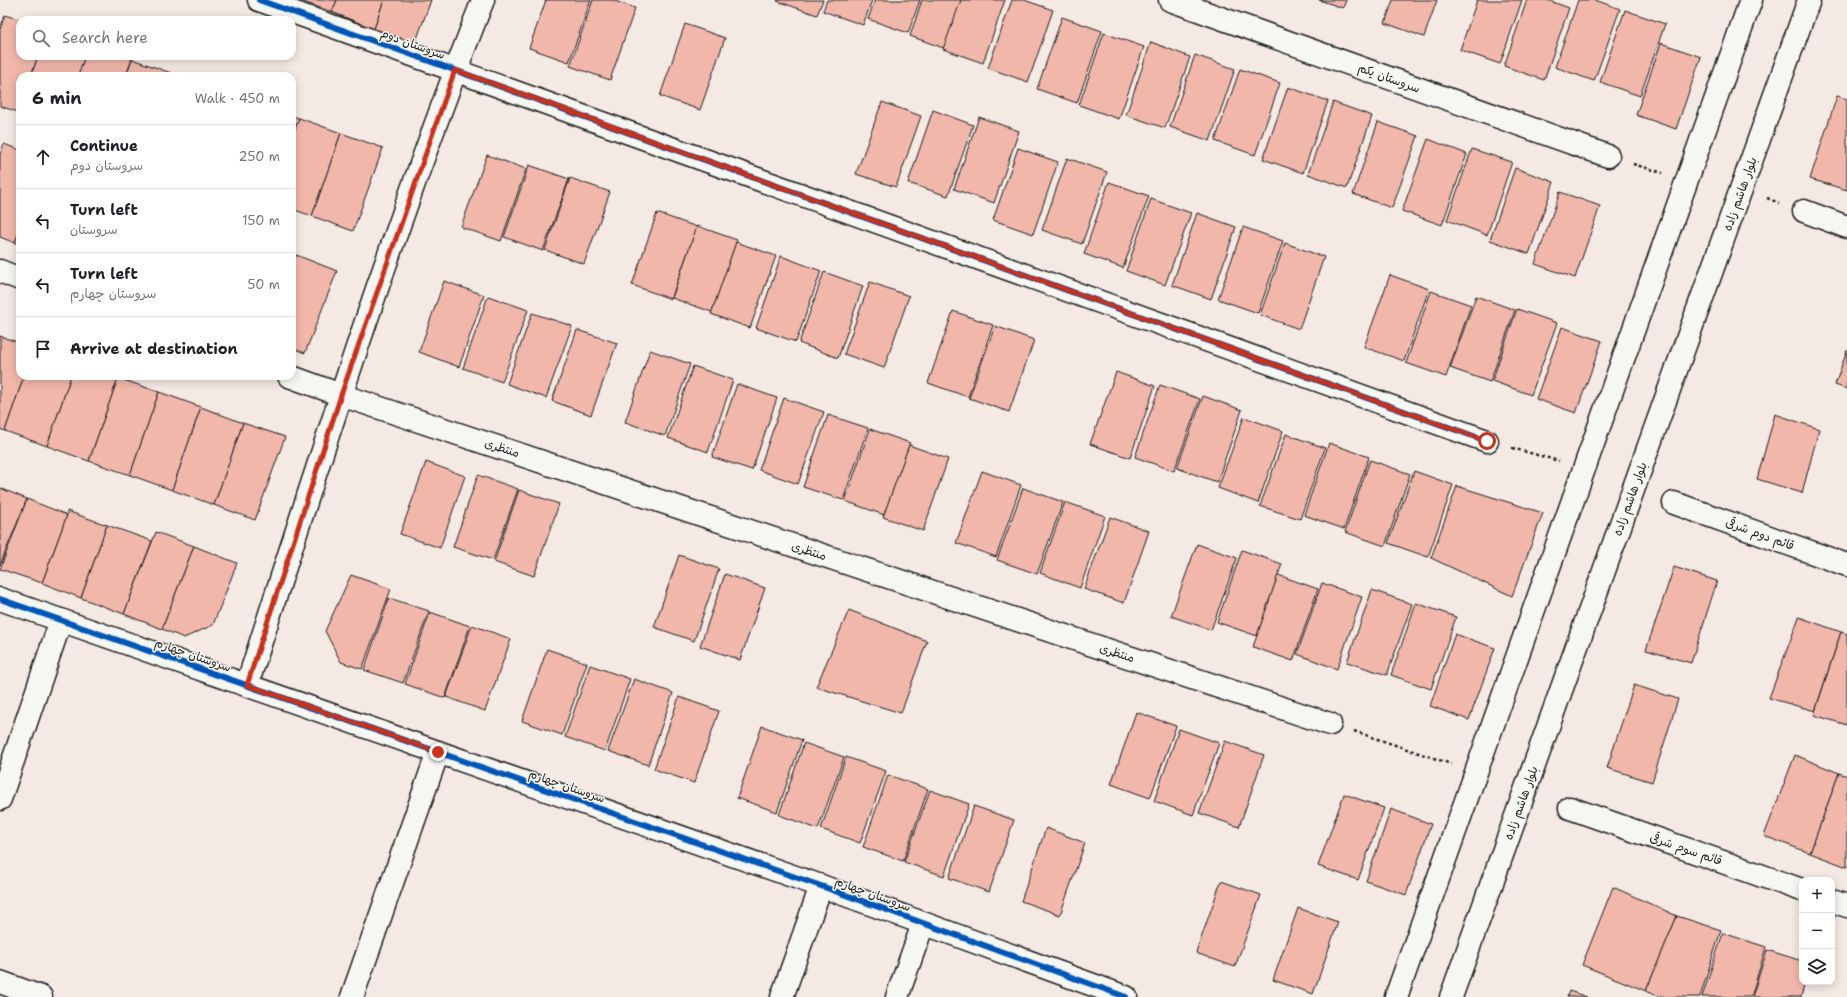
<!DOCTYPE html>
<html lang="en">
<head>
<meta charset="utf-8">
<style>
  :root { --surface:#fff; --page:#f2f2f2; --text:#202124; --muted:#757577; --line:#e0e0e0 }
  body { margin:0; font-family:"Shantell Sans","Playpen Sans Arabic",sans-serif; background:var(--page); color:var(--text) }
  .controls { position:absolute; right:12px; bottom:12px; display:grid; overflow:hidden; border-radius:8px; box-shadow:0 2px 10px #0003 }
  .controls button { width:36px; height:36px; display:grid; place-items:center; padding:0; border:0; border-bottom:1px solid var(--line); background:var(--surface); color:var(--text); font:20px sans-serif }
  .stop { position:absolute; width:12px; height:12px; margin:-9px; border:3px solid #c8321e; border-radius:50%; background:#fff }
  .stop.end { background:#c8321e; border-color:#fff; box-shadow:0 1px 4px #0008 }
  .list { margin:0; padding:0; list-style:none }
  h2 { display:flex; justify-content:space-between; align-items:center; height:52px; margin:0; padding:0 16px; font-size:17px }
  h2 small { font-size:13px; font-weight:400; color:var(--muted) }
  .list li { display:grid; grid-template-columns:26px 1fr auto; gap:12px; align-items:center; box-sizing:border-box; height:64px; padding:0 16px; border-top:1px solid var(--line) }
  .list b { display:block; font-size:15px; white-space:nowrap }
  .list p { margin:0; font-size:13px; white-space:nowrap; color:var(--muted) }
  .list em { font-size:13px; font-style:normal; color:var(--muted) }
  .icon { flex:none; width:22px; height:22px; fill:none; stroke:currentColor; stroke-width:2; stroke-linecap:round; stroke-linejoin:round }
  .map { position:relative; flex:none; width:1847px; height:997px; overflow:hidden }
  .search { position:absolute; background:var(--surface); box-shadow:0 2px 10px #0003; left:16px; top:16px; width:280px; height:44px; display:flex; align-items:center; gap:10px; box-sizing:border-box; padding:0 14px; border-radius:12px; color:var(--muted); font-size:15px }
  .panel { position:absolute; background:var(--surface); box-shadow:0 2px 10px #0003; left:16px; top:72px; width:280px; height:308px; border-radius:12px }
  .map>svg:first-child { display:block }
  .building { fill:#f1b7ab; stroke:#1c1c1c }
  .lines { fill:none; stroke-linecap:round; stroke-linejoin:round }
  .street-casing { stroke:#1c1c1c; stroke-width:25 }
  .secondary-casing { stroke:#1c1c1c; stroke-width:25 }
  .path { stroke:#1c1c1c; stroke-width:2.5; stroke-dasharray:3 3; stroke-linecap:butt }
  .street { stroke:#f6f6f2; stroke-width:22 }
  .secondary { stroke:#f6f6f2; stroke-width:22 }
  .cycleway-casing { stroke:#f6f6f2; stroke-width:8 }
  .cycleway { stroke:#0057b8; stroke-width:6 }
  .route { stroke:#c8321e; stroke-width:5 }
  .labels { text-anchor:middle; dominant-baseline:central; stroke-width:3; stroke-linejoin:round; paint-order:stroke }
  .street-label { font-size:12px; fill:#1c1c1c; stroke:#f6f6f2 }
</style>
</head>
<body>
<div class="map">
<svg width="1847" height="997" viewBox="0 0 1847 997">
  <rect width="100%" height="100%" fill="#f5e9e4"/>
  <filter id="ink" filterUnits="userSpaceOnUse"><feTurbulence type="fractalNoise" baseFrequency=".025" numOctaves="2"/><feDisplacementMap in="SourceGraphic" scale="8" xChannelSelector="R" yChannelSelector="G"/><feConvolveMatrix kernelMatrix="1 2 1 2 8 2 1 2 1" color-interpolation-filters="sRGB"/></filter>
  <g filter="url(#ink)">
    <g class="building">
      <path d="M 298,0 L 337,0 L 332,12 Z"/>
      <path d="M 337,0 L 384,0 L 374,29 L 332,12 Z"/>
      <path d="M 384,0 L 431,0 L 415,44 L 374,29 Z"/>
      <path d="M 546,0 L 591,0 L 569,62 L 529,48 Z"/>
      <path d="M 593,0 L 612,0 L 635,8 L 610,80 L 570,66 Z"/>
      <path d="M 778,0 L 823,0 L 817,15 L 777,1 Z"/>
      <path d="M 827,0 L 872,0 L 863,25 L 823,11 Z"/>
      <path d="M 875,0 L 920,0 L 908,33 L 868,19 Z"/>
      <path d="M 922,0 L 967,0 L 949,50 L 910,36 Z"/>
      <path d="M 961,0 L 1005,0 L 983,63 L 943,49 Z"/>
      <path d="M 1012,0 L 1024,0 L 1053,10 L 1028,82 L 988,68 Z"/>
      <path d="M 1319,0 L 1346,0 L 1343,8 Z"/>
      <path d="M 1393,0 L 1437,0 L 1424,37 L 1385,23 Z"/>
      <path d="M 1477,0 L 1522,0 L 1500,64 L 1460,50 Z"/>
      <path d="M 1527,0 L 1547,0 L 1569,8 L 1544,80 L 1504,66 Z"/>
      <path d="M 1578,0 L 1595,0 L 1620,9 L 1594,81 L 1555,67 Z"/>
      <path d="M 1625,10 L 1665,24 L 1640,96 L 1600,82 Z"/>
      <path d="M 5,15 L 21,20 L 20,56 L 38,56 L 31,76 L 20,76 L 20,107 L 18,112 L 0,106 L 0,29 Z"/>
      <path d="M 1062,17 L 1102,31 L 1077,103 L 1037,89 Z"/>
      <path d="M 685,24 L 725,38 L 700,110 L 660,96 Z"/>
      <path d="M 1104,33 L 1144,47 L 1119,119 L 1079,105 Z"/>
      <path d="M 1151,42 L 1190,57 L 1165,128 L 1126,115 Z"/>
      <path d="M 1661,43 L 1701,57 L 1676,129 L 1636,115 Z"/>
      <path d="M 1195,55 L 1235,69 L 1210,141 L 1170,127 Z"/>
      <path d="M 38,56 L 85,56 L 78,76 L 31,76 Z"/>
      <path d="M 85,56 L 123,56 L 132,59 L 126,76 L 78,76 Z"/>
      <path d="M 132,59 L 174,74 L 173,76 L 126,76 Z"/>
      <path d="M 1240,69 L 1280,83 L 1255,155 L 1215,141 Z"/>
      <path d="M 1288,87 L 1328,101 L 1303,173 L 1263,159 Z"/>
      <path d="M 1837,96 L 1847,99 L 1847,190 L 1810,179 Z"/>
      <path d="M 882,102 L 921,116 L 896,187 L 856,174 Z"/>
      <path d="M 1333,102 L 1372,116 L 1347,188 L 1308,174 Z"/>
      <path d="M 933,110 L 973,125 L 948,196 L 908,183 Z"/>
      <path d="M 292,116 L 299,118 L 292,138 Z"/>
      <path d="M 979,117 L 1019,131 L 994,203 L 954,189 Z"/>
      <path d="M 299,118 L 341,133 L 312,216 L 292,209 L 292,138 Z"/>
      <path d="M 1378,122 L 1418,136 L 1392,208 L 1353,194 Z"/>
      <path d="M 341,133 L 383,148 L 353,231 L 312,216 Z"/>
      <path d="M 1428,139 L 1467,154 L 1442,225 L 1402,211 Z"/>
      <path d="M 4,144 L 20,150 L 20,229 L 15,243 L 0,237 L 0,154 Z"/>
      <path d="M 1018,148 L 1058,162 L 1033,234 L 993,220 Z"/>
      <path d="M 1472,149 L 1512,162 L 1487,235 L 1447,220 Z"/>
      <path d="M 487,155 L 526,169 L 501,241 L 461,227 Z"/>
      <path d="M 1067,158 L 1107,172 L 1082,244 L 1042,230 Z"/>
      <path d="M 529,165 L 569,179 L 543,251 L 504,237 Z"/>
      <path d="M 1515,168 L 1554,182 L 1529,254 L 1490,240 Z"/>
      <path d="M 570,178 L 610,192 L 584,264 L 545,250 Z"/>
      <path d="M 1109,182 L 1149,196 L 1123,268 L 1084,254 Z"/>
      <path d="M 1560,192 L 1600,206 L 1575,278 L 1535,264 Z"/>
      <path d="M 1151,199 L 1191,213 L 1165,285 L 1126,271 Z"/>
      <path d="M 657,213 L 697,227 L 671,299 L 632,285 Z"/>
      <path d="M 1197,213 L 1236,227 L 1211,299 L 1172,285 Z"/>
      <path d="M 697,226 L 737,240 L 712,312 L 672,298 Z"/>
      <path d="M 1243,227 L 1283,241 L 1258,313 L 1218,299 Z"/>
      <path d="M 20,229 L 20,244 L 15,243 Z"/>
      <path d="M 736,242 L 776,256 L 750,328 L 711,314 Z"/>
      <path d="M 1285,243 L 1324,257 L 1299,329 L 1260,315 Z"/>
      <path d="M 296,255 L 337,271 L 305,353 L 292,348 L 292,265 Z"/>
      <path d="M 781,256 L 821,271 L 796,342 L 756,328 Z"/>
      <path d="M 824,272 L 863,286 L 838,358 L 799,343 Z"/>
      <path d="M 1390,275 L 1429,289 L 1404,361 L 1364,347 Z"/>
      <path d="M 444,281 L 484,295 L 459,367 L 419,352 Z"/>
      <path d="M 870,282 L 909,296 L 884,368 L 844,354 Z"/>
      <path d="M 1431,291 L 1471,305 L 1446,377 L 1406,363 Z"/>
      <path d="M 488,296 L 528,310 L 502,382 L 463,368 Z"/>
      <path d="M 1476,296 L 1515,310 L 1490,382 L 1450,368 Z"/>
      <path d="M 1517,309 L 1557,323 L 1531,395 L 1492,381 Z"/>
      <path d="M 953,311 L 993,325 L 968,397 L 928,383 Z"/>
      <path d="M 532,313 L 572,326 L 546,398 L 507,384 Z"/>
      <path d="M 995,326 L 1034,340 L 1009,412 L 969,398 Z"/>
      <path d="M 1562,327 L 1602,341 L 1576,413 L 1536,399 Z"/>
      <path d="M 577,330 L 617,343 L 591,415 L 552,401 Z"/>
      <path d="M 0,336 L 20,343 L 20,376 L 24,376 L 5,431 L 0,429 Z"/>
      <path d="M 650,350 L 690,364 L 665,436 L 625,422 Z"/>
      <path d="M 1847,350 L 1847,389 L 1835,385 Z"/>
      <path d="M 693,366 L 733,380 L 708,452 L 668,438 Z"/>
      <path d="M 1116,372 L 1155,386 L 1130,458 L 1090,444 Z"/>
      <path d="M 24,376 L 71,376 L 47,446 L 5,431 Z"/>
      <path d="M 71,376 L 113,376 L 118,378 L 89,461 L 47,446 Z"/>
      <path d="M 118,378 L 159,392 L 130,475 L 89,461 Z"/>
      <path d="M 737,384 L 777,398 L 752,470 L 712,457 Z"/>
      <path d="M 1160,385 L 1200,399 L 1174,471 L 1135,457 Z"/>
      <path d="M 159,392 L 201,407 L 172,490 L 130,475 Z"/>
      <path d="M 1203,396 L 1242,410 L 1217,482 L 1177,468 Z"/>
      <path d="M 784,398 L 824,412 L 798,484 L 759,470 Z"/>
      <path d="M 201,407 L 243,423 L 214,505 L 172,490 Z"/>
      <path d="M 1775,414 L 1819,429 L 1802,493 L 1757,479 Z"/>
      <path d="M 828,415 L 868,428 L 843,500 L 803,487 Z"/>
      <path d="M 1244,417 L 1283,431 L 1258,503 L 1218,488 Z"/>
      <path d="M 243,423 L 285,437 L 255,520 L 214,505 Z"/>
      <path d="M 870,429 L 910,443 L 884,515 L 845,501 Z"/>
      <path d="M 1286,434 L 1325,448 L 1300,519 L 1260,506 Z"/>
      <path d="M 1329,443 L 1369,457 L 1344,529 L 1304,515 Z"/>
      <path d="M 909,445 L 948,459 L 923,531 L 883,517 Z"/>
      <path d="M 1370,460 L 1410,474 L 1385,546 L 1345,532 Z"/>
      <path d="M 426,462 L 465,476 L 440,548 L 400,534 Z"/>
      <path d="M 982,471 L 1021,485 L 996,557 L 956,543 Z"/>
      <path d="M 1414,471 L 1453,485 L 1428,557 L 1388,543 Z"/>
      <path d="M 478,475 L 518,489 L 493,560 L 453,547 Z"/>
      <path d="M 1457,486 L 1543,513 L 1512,596 L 1431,558 Z"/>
      <path d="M 0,488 L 27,499 L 0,565 Z"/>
      <path d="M 1023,488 L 1063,502 L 1037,574 L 997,560 Z"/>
      <path d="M 519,490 L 559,504 L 534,576 L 494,562 Z"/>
      <path d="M 27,499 L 67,515 L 42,583 L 0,569 Z"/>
      <path d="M 1065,502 L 1105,516 L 1080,588 L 1040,573 Z"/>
      <path d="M 67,511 L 107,525 L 81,598 L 42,583 L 67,515 Z"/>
      <path d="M 1110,517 L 1149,531 L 1124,603 L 1084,589 Z"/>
      <path d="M 107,525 L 152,541 L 124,614 L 81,598 Z"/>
      <path d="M 156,532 L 194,546 L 162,629 L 124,614 Z"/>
      <path d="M 1197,544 L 1237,558 L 1211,630 L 1171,616 Z"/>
      <path d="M 194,546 L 237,563 L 213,625 L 184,638 L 162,629 Z"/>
      <path d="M 1242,550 L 1282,564 L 1257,636 L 1217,622 Z"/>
      <path d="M 679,555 L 719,569 L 694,641 L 654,627 Z"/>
      <path d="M 1674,567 L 1717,581 L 1691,663 L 1646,650 Z"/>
      <path d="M 725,574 L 765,588 L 740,660 L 700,646 Z"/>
      <path d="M 351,575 L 391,589 L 362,669 L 341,662 L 325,631 Z"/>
      <path d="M 1278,575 L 1318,589 L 1293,661 L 1253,647 Z"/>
      <path d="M 1322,583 L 1362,597 L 1337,669 L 1297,654 Z"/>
      <path d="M 1372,590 L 1412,604 L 1387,675 L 1347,662 Z"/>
      <path d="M 389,598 L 429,611 L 403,683 L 364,670 Z"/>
      <path d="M 1416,603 L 1456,617 L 1431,689 L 1391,675 Z"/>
      <path d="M 849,610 L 927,641 L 901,713 L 816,687 Z"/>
      <path d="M 430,612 L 470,626 L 445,698 L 405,684 Z"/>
      <path d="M 1799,617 L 1841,632 L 1815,711 L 1769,698 Z"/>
      <path d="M 472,625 L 511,639 L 485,711 L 446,697 Z"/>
      <path d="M 1841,632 L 1847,634 L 1847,725 L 1814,715 Z"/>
      <path d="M 1455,634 L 1495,648 L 1469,720 L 1430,706 Z"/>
      <path d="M 547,649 L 587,663 L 562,735 L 522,721 Z"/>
      <path d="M 590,665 L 630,679 L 605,751 L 565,737 Z"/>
      <path d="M 634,679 L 673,693 L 648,765 L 608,751 Z"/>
      <path d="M 1634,685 L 1678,699 L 1652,782 L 1607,768 Z"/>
      <path d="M 679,697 L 719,711 L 694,783 L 654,769 Z"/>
      <path d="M 1136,712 L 1176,726 L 1150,798 L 1111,784 Z"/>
      <path d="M 762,726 L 802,740 L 777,812 L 737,798 Z"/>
      <path d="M 1179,729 L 1219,743 L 1193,815 L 1154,801 Z"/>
      <path d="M 1225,741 L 1264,755 L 1239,827 L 1199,813 Z"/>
      <path d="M 804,743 L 844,757 L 818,829 L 779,815 Z"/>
      <path d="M 1795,755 L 1839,773 L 1810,853 L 1764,836 Z"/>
      <path d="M 846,757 L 886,771 L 860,843 L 821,829 Z"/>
      <path d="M 1839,773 L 1847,776 L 1847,867 L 1810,853 Z"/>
      <path d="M 888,775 L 928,789 L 903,861 L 863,847 Z"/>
      <path d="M 930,790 L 969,804 L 944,876 L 904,862 Z"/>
      <path d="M 1344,794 L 1384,808 L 1358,880 L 1318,866 Z"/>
      <path d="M 974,806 L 1014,820 L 989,892 L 949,878 Z"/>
      <path d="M 1391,809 L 1431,824 L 1406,895 L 1366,881 Z"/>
      <path d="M 1046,828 L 1085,843 L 1060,915 L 1021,901 Z"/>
      <path d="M 1221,881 L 1261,895 L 1235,967 L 1196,953 Z"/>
      <path d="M 1613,887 L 1677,916 L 1646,991 L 1582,965 Z"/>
      <path d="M 1298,908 L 1338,922 L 1313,994 L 1273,980 Z"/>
      <path d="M 1677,916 L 1721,930 L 1700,997 L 1660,997 L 1646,991 Z"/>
      <path d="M 1723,933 L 1766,947 L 1751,997 L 1702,997 Z"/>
      <path d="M 1767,950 L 1802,961 L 1802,982 L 1805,982 L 1801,997 L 1752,997 Z"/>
      <path d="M 1569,991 L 1587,997 L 1567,997 Z"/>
    </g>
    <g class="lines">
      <defs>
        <g id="street">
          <path d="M 259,0 L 1487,441"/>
          <path d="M 1170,0 L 1608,156"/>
          <path d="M 1804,211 L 1847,227"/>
          <path d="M 0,271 L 20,279"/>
          <path d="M 289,376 L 341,395 L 1330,724"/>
          <path d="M 1674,503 L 1847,565"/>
          <path d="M 0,599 L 821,886 L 1126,997"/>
          <path d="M 0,799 L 61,620"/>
          <path d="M 1570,808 L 1802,890"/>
          <path d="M 1832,901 L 1847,906"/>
          <path d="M 0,982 L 41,997"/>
          <path d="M 352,997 L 438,752"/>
          <path d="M 782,997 L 821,886"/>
          <path d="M 897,997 L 923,924"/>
        </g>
        <g id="secondary">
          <path d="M 247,685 C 321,455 394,225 483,0"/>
          <path d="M 1396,997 L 1751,0"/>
          <path d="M 1451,997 L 1809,0"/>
        </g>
      </defs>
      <use href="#street" class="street-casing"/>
      <use href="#secondary" class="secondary-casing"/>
      <g class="path">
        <path d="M 1633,164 L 1663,173"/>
        <path d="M 1767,198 L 1779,203"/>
        <path d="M 1512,448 L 1559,461"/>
        <path d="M 1354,731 L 1451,764"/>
      </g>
      <use href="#street" class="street"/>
      <use href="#secondary" class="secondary"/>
      <defs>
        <g id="cycleway">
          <path d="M 259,0 L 1487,441"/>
          <path d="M 0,599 L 821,886 L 1126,997"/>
        </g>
      </defs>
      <use href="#cycleway" class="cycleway-casing"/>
      <use href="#cycleway" class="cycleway"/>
    </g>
  </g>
  <g class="lines" filter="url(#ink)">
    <path class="route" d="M 438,752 L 247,685 L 341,395 L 455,70 L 1487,441"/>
  </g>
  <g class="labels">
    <g class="street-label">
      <text transform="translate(413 44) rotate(20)">سروستان دوم</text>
      <text transform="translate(1389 78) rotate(20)">سروستان یکم</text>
      <text transform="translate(1740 194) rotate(-70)">بلوار هاشم زاده</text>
      <text transform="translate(502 448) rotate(18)">منتظری</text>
      <text transform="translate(1630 499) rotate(-70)">بلوار هاشم زاده</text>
      <text transform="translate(1760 534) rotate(20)">قائم دوم شرقی</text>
      <text transform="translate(809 551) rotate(18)">منتظری</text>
      <text transform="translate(1117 653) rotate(18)">منتظری</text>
      <text transform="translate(193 655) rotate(19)">سروستان چهارم</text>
      <text transform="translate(567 786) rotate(19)">سروستان چهارم</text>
      <text transform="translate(1521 803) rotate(-70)">بلوار هاشم زاده</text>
      <text transform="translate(1686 849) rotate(19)">قائم سوم شرقی</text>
      <text transform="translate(873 894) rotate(20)">سروستان چهارم</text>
    </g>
  </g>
</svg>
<div class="controls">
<button>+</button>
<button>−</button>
<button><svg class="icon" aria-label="layers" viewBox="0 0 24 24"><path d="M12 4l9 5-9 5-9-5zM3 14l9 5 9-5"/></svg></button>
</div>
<div class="stop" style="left:1487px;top:441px"></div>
<div class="stop end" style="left:438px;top:752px"></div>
<div class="search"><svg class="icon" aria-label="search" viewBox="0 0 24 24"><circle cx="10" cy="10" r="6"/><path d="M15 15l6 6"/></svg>Search here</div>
<section class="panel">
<h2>6 min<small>Walk · 450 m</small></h2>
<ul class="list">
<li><svg class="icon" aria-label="ahead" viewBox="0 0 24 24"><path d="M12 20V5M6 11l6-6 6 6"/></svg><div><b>Continue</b><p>سروستان دوم</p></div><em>250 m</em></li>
<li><svg class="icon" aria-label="left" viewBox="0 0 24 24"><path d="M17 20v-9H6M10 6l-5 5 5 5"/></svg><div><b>Turn left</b><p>سروستان</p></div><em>150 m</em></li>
<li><svg class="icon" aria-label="left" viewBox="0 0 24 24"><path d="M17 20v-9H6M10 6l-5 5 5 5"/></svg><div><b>Turn left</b><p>سروستان چهارم</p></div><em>50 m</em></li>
<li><svg class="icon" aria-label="arrive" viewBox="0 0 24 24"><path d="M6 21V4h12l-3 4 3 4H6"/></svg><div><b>Arrive at destination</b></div></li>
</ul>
</section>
</div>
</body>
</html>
